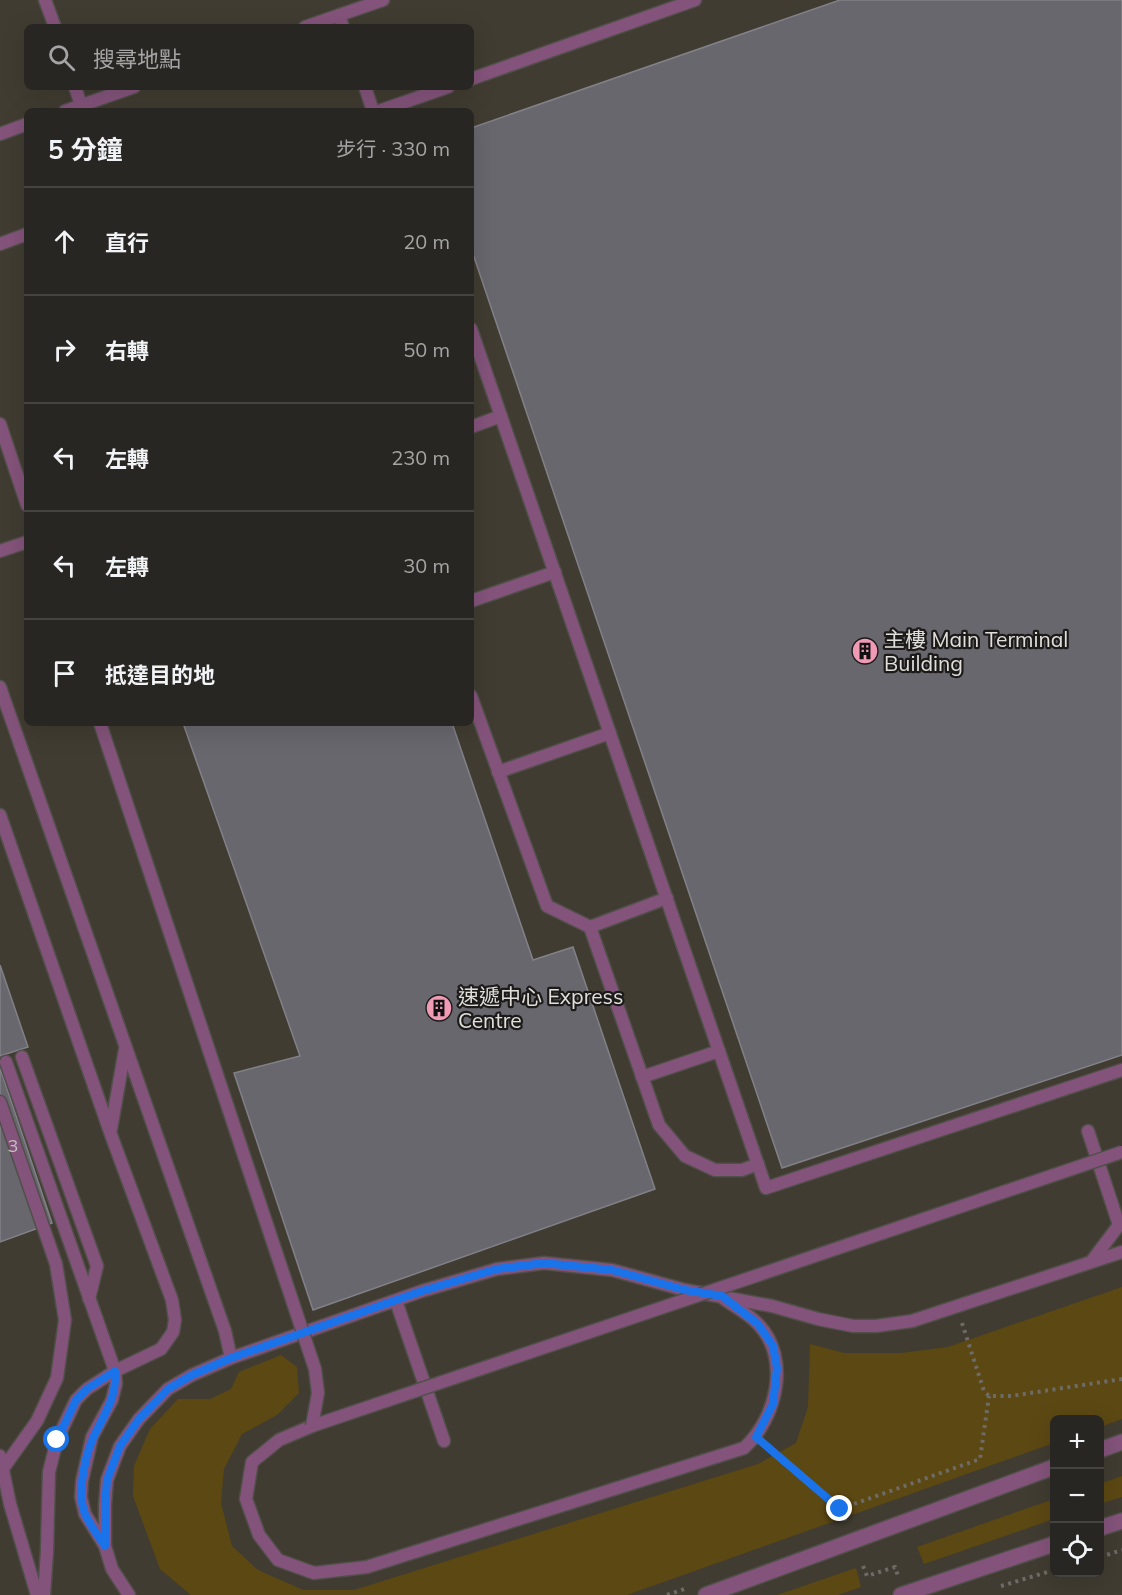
<!DOCTYPE html>
<html lang="zh-TW">
<head>
<meta charset="utf-8">
<style>
  :root { --surface:#282622; --page:#302e2a; --text:#f1f3f6; --muted:#a5a5a5; --line:#444340 }
  body { margin:0; font-family:Mulish,"Noto Sans TC",sans-serif; background:var(--page); color:var(--text) }
  .controls { position:absolute; right:18px; bottom:18px; display:grid; overflow:hidden; border-radius:9px; box-shadow:0 6px 24px #0002 }
  .controls button { width:54px; height:54px; display:grid; place-items:center; padding:0; border:0; border-bottom:2px solid var(--line); background:var(--surface); color:var(--text); font:30px sans-serif }
  .stop { position:absolute; width:18px; height:18px; margin:-14px; border:4px solid #1a73e8; border-radius:50%; background:#fff }
  .stop.end { background:#1a73e8; border-color:#fff; box-shadow:0 2px 6px #0008 }
  .list { margin:0; padding:0; list-style:none }
  h2 { display:flex; justify-content:space-between; align-items:center; height:78px; margin:0; padding:0 24px; font-size:26px }
  h2 small { font-size:20px; font-weight:400; color:var(--muted) }
  .list li { display:grid; grid-template-columns:39px 1fr auto; gap:18px; align-items:center; box-sizing:border-box; height:108px; padding:0 24px; border-top:2px solid var(--line) }
  .list b { display:block; font-size:22px; white-space:nowrap }
  .list em { font-size:20px; font-style:normal; color:var(--muted) }
  .icon { flex:none; width:33px; height:33px; fill:none; stroke:currentColor; stroke-width:2; stroke-linecap:round; stroke-linejoin:round }
  .map { position:relative; flex:none; width:1122px; height:1595px; overflow:hidden }
  .search { position:absolute; background:var(--surface); box-shadow:0 6px 24px #0002; left:24px; top:24px; width:450px; height:66px; display:flex; align-items:center; gap:15px; box-sizing:border-box; padding:0 21px; border-radius:9px; color:var(--muted); font-size:22px }
  .panel { position:absolute; background:var(--surface); box-shadow:0 6px 24px #0002; left:24px; top:108px; width:450px; height:618px; border-radius:9px }
  .map>svg:first-child { display:block }
  .built { fill:#413c31; fill-rule:evenodd }
  .green { fill:#5c4813 }
  .building { fill:#68676e; stroke:#828188; stroke-width:1.5 }
  .lines { fill:none; stroke-linecap:round; stroke-linejoin:round }
  .service-casing { stroke:#514f4a; stroke-width:15 }
  .tertiary-casing { stroke:#514f4a; stroke-width:18 }
  .path { stroke:#6e6b67; stroke-width:4; stroke-dasharray:3 4.5; stroke-linecap:butt }
  .service { stroke:#84537b; stroke-width:12 }
  .tertiary { stroke:#84537b; stroke-width:15 }
  .service-bridge-casing { stroke:#514f4a; stroke-width:15; stroke-linecap:butt }
  .service-bridge { stroke:#84537b; stroke-width:12 }
  .route { stroke:#1a73e8; stroke-width:8 }
  .labels { text-anchor:middle; dominant-baseline:central; stroke-width:4.5; stroke-linejoin:round; paint-order:stroke }
  .number-label { font-size:18px; fill:#c3c1c0 }
  .poi-label { font-size:21px; fill:#e1dfdc; stroke:#1c1b19; text-anchor:start }
</style>
</head>
<body>
<div class="map">
<svg width="1122" height="1595" viewBox="0 0 1122 1595">
  <rect width="100%" height="100%" fill="#36332e"/>
  <path class="built" d="M 0,0 L 1122,0 L 1122,1595 L 0,1595 ZM 27,27 L 471,27 L 471,87 L 27,87 ZM 27,111 L 471,111 L 471,723 L 27,723 ZM 1054,1420 L 1100,1420 L 1100,1572 L 1054,1572 Z"/>
  <g class="green">
    <path d="M 1122,1287 L 1122,1419 L 1100,1427 L 1100,1420 L 1054,1420 L 1054,1443 L 627,1595 L 191,1595 L 160,1569 L 133,1496 L 134,1466 L 150,1429 L 178,1399 L 210,1399 L 231,1389 L 239,1372 L 281,1355 L 297,1367 L 299,1393 L 277,1415 L 242,1434 L 224,1469 L 221,1503 L 232,1546 L 258,1570 L 303,1590 L 354,1590 L 758,1464 L 796,1443 L 808,1407 L 810,1344 L 844,1353 L 901,1353 L 948,1347 Z"/>
    <path d="M 1122,1476 L 1122,1497 L 1100,1504 L 1100,1484 Z"/>
    <path d="M 1054,1499 L 1054,1519 L 924,1564 L 917,1547 Z"/>
    <path d="M 856,1568 L 861,1587 L 838,1595 L 777,1595 Z"/>
  </g>
  <g class="building">
    <path d="M 840,0 L 1122,0 L 1122,1055 L 782,1168 L 471,248 L 471,128 Z"/>
    <path d="M 183,723 L 452,723 L 533,960 L 573,947 L 655,1189 L 313,1310 L 234,1073 L 300,1056 Z"/>
    <path d="M 0,965 L 28,1047 L 0,1056 Z"/>
    <path d="M 0,1068 L 52,1223 L 0,1242 Z"/>
  </g>
  <g class="lines">
    <defs>
      <g id="service">
        <path d="M 45,0 L 55,27"/>
        <path d="M 339,15 L 343,27"/>
        <path d="M 305,27 L 383,0"/>
        <path d="M 471,79 L 695,0"/>
        <path d="M 75,87 L 81,105"/>
        <path d="M 365,87 L 373,111"/>
        <path d="M 65,111 L 134,87"/>
        <path d="M 379,111 L 448,87"/>
        <path d="M 0,134 L 27,124"/>
        <path d="M 0,244 L 27,234"/>
        <path d="M 471,329 L 766,1188 L 1122,1070"/>
        <path d="M 0,424 L 27,505"/>
        <path d="M 471,427 L 501,416"/>
        <path d="M 0,551 L 27,542"/>
        <path d="M 471,601 L 555,572"/>
        <path d="M 0,687 L 225,1331 L 231,1358"/>
        <path d="M 471,696 L 547,906 L 590,927 L 659,1125 L 685,1156 L 715,1170 L 742,1170 L 758,1164"/>
        <path d="M 498,772 L 610,733"/>
        <path d="M 0,815 L 110,1132 L 172,1300 L 175,1320 L 173,1332 L 161,1349 L 115,1371 L 87,1389 L 76,1400 L 57,1440 L 49,1472 L 47,1551 L 44,1595"/>
        <path d="M 590,927 L 667,898"/>
        <path d="M 22,1057 L 97,1266 L 89,1299"/>
        <path d="M 6,1062 L 115,1371 L 116,1384 L 112,1400 L 92,1437 L 82,1481 L 81,1497 L 85,1514 L 105,1546 L 112,1569 L 129,1595"/>
        <path d="M 642,1077 L 719,1051"/>
        <path d="M 0,1102 L 56,1264 L 65,1320 L 57,1378 L 37,1421 L 2,1470"/>
        <path d="M 111,1129 L 125,1049"/>
        <path d="M 1088,1131 L 1119,1225 L 1091,1262"/>
        <path d="M 396,1301 L 444,1441"/>
        <path d="M 312,1426 L 279,1440 L 252,1462 L 246,1499 L 259,1535 L 278,1560 L 314,1573 L 367,1567 L 744,1448 C 777,1418 791,1358 758,1324 C 749,1314 735,1307 724,1299"/>
        <path d="M 0,1456 L 10,1504 L 37,1595"/>
        <path d="M 105,1546 L 105,1505 L 107,1480 L 120,1446 L 139,1419 L 168,1389 L 192,1375 L 231,1358 L 422,1291 L 497,1269 L 544,1263 L 612,1270 L 685,1290 L 772,1306 L 818,1319 L 853,1326 L 876,1326 L 912,1321 L 1122,1252"/>
      </g>
      <g id="tertiary">
        <path d="M 1100,1450 L 1122,1442"/>
        <path d="M 1100,1528 L 1122,1521"/>
        <path d="M 706,1595 L 1054,1467"/>
        <path d="M 901,1595 L 1054,1544"/>
      </g>
    </defs>
    <use href="#service" class="service-casing"/>
    <use href="#tertiary" class="tertiary-casing"/>
    <g class="path">
      <path d="M 962,1323 L 984,1391 L 989,1396 L 1011,1396 L 1122,1379"/>
      <path d="M 768,1447 L 827,1497 L 840,1509 L 846,1522"/>
      <path d="M 840,1509 L 980,1459 L 989,1396"/>
      <path d="M 1100,1557 L 1122,1550"/>
      <path d="M 863,1566 L 867,1576 L 895,1567 L 898,1576"/>
      <path d="M 1001,1586 L 1054,1570"/>
      <path d="M 667,1595 L 687,1588"/>
    </g>
    <use href="#service" class="service"/>
    <use href="#tertiary" class="tertiary"/>
    <defs>
      <g id="service-bridge">
        <path d="M 100,723 L 315,1369 L 318,1393 L 312,1426"/>
        <path d="M 312,1426 L 1122,1152"/>
      </g>
    </defs>
    <use href="#service-bridge" class="service-bridge-casing"/>
    <use href="#service-bridge" class="service-bridge"/>
  </g>
  <g class="lines">
    <path class="route" d="M 57,1440 L 76,1400 L 87,1389 L 115,1371 C 117,1393 108,1408 98,1428 C 86,1449 76,1491 85,1514 C 90,1525 98,1536 105,1546 L 105,1505 L 107,1480 L 120,1446 L 139,1419 L 168,1389 L 192,1375 L 231,1358 L 422,1291 L 497,1269 L 544,1263 L 612,1270 L 685,1290 L 722,1296 L 758,1324 L 773,1346 L 777,1368 L 773,1404 L 756,1437 L 840,1509"/>
  </g>
  <defs>
    <symbol id="building-disc" viewBox="-11 -11 22 22"><circle r="9.5" fill="#f09ab6" stroke="#1c1b19"/><path d="M-4-6H4V6H1V3H-1V6H-4ZM-2.5-4.3h1.7v1.8h-1.7ZM.8-4.3h1.7v1.8H.8ZM-2.5-1h1.7V.8h-1.7ZM.8-1h1.7V.8H.8Z" fill="#111"/></symbol>
  </defs>
  <g fill-rule="evenodd">
    <use href="#building-disc" x="850" y="636" width="30" height="30"/>
    <use href="#building-disc" x="424" y="993" width="30" height="30"/>
  </g>
  <g class="labels">
    <g class="number-label">
      <text x="13" y="1145">3</text>
    </g>
    <g class="poi-label">
      <text x="884" y="639">主樓 Main Terminal<tspan x="884" dy="24">Building</tspan></text>
      <text x="458" y="996">速遞中心 Express<tspan x="458" dy="24">Centre</tspan></text>
    </g>
  </g>
</svg>
<div class="controls">
<button>+</button>
<button>−</button>
<button><svg class="icon" aria-label="locate" viewBox="0 0 24 24"><circle cx="12" cy="12" r="6"/><path d="M12 2v4M12 18v4M2 12h4M18 12h4"/></svg></button>
</div>
<div class="stop" style="left:57px;top:1440px"></div>
<div class="stop end" style="left:840px;top:1509px"></div>
<div class="search"><svg class="icon" aria-label="search" viewBox="0 0 24 24"><circle cx="10" cy="10" r="6"/><path d="M15 15l6 6"/></svg>搜尋地點</div>
<section class="panel">
<h2>5 分鐘<small>步行 · 330 m</small></h2>
<ul class="list">
<li><svg class="icon" aria-label="ahead" viewBox="0 0 24 24"><path d="M12 20V5M6 11l6-6 6 6"/></svg><div><b>直行</b></div><em>20 m</em></li>
<li><svg class="icon" aria-label="right" viewBox="0 0 24 24"><path d="M7 20v-9h11M14 6l5 5-5 5"/></svg><div><b>右轉</b></div><em>50 m</em></li>
<li><svg class="icon" aria-label="left" viewBox="0 0 24 24"><path d="M17 20v-9H6M10 6l-5 5 5 5"/></svg><div><b>左轉</b></div><em>230 m</em></li>
<li><svg class="icon" aria-label="left" viewBox="0 0 24 24"><path d="M17 20v-9H6M10 6l-5 5 5 5"/></svg><div><b>左轉</b></div><em>30 m</em></li>
<li><svg class="icon" aria-label="arrive" viewBox="0 0 24 24"><path d="M6 21V4h12l-3 4 3 4H6"/></svg><div><b>抵達目的地</b></div></li>
</ul>
</section>
</div>
</body>
</html>
